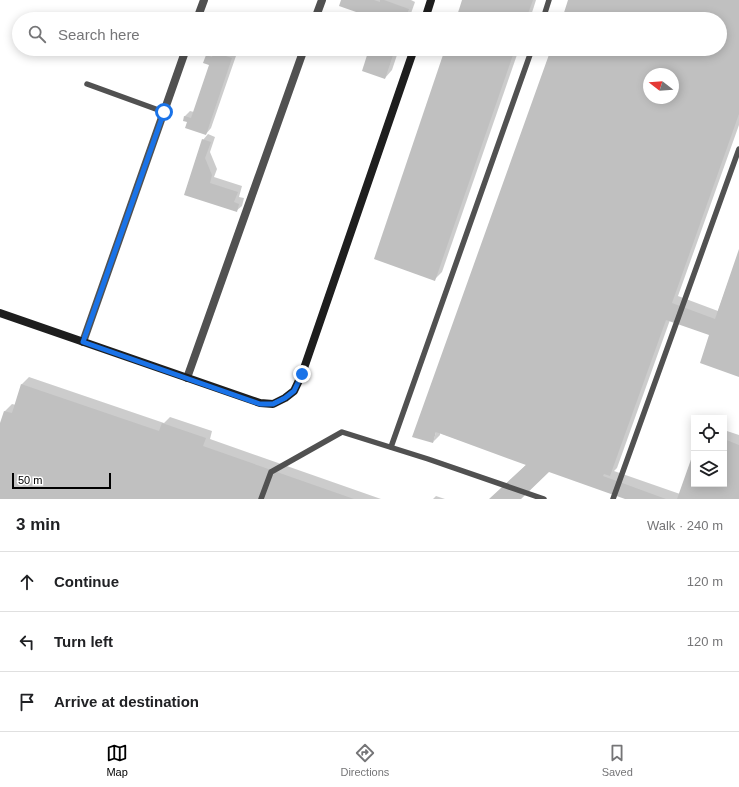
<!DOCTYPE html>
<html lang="en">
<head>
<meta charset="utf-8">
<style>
  :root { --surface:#fff; --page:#f2f2f2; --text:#202124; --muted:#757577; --line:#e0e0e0; --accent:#000 }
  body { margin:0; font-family:Arial,sans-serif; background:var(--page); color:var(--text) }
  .controls { position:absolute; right:12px; bottom:12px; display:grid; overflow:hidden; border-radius:0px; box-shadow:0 2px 10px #0003 }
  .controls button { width:36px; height:36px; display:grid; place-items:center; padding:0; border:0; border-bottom:1px solid var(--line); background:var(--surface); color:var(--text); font:20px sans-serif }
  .compass { position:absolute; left:643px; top:68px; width:36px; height:36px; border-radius:50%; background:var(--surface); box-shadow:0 2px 10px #0003; rotate:287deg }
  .scale { position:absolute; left:12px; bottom:10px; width:99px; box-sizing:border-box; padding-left:4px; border:2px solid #000; border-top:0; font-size:11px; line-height:14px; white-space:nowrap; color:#000; -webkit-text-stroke:3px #fff; paint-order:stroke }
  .stop { position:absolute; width:12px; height:12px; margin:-9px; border:3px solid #1a73e8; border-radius:50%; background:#fff }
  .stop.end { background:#1a73e8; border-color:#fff; box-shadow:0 1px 4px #0008 }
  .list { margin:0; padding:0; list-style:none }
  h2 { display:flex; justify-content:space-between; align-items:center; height:52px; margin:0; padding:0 16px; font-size:17px }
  h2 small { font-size:13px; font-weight:400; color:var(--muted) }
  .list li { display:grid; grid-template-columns:26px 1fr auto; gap:12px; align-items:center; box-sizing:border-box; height:60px; padding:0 16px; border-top:1px solid var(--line) }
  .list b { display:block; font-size:15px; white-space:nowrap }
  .list em { font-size:13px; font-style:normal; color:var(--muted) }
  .icon { flex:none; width:22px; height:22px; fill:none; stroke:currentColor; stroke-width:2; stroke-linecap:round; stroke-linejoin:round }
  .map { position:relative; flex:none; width:739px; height:499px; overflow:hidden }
  .search { position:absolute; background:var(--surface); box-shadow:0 2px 10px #0003; left:12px; right:12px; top:12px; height:44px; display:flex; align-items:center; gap:10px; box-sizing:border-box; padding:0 14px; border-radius:22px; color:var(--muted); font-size:15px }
  .sheet { height:232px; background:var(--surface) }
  nav { display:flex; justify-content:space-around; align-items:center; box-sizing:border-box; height:56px; border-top:1px solid var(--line); background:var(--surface); font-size:11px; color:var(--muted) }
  nav a { display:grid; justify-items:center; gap:2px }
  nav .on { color:var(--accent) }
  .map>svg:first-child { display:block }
  .shadow { fill:#0003; fill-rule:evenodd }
  .building { fill:#c0c0c0; fill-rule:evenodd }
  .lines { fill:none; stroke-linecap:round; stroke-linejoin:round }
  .lane { stroke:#515151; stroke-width:5.5 }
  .street { stroke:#515151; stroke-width:8 }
  .secondary { stroke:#1e1e1e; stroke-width:8 }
  .route { stroke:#1a73e8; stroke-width:5 }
</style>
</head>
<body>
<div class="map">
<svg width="739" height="499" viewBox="0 0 739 499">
  <rect width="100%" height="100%" fill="#fff"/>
  <g class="shadow">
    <path d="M 342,0 L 411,0 L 415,2 L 409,19 L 380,19 Z"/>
    <path d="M 463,0 L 536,0 L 530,19 L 457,19 Z"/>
    <path d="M 569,0 L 739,0 L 739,125 L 678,296 L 718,311 L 739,252 L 739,376 L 711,334 L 670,320 L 617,468 L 614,471 L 680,494 L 694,453 L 694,484 L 724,484 L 724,430 L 739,435 L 739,499 L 628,499 L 549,471 L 520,499 L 490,499 L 527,464 L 440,433 L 440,435 L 433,442 L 552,49 L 720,49 L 720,19 L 563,19 ZM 649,74 L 673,74 L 673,98 L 649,98 Z"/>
    <path d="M 218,49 L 226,49 L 237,53 L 211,128 L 206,134 L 188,121 L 184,120 L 185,116 L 190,111 L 194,112 L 211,64 L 206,55 L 212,50 L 216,51 Z"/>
    <path d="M 370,49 L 399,49 L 392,70 L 385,78 Z"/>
    <path d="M 446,49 L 519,49 L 442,272 L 435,279 Z"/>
    <path d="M 208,134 L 215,137 L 210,152 L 217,169 L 214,177 L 242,186 L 239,197 L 244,198 L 242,206 L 236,211 L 185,194 L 203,140 Z"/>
    <path d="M 29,377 L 164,423 L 170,417 L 212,431 L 210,439 L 381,499 L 0,499 L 0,426 L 5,411 L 12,404 L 16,405 L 22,384 Z"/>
    <path d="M 436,496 L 445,499 L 433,499 Z"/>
  </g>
  <g class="building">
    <path d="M 341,0 L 374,0 L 380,2 L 380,0 L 384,0 L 409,9 L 405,19 L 376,19 L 339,6 Z"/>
    <path d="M 462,0 L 533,0 L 526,19 L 456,19 Z"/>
    <path d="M 568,0 L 739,0 L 739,114 L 672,303 L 715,319 L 739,249 L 739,377 L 700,363 L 709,335 L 666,320 L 610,476 L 604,474 L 603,476 L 666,499 L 625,499 L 549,472 L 521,499 L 489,499 L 526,465 L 436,432 L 433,443 L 412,437 L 551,49 L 720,49 L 720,19 L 562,19 ZM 649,74 L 673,74 L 673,98 L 649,98 Z"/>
    <path d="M 369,49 L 395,49 L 385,79 L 362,71 Z"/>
    <path d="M 445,49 L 515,49 L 435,281 L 374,259 Z"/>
    <path d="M 214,52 L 232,58 L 206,135 L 185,128 L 187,122 L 183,121 L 184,116 L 191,118 L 209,65 L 203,63 L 206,55 L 212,57 Z"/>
    <path d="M 202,139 L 211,142 L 205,158 L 212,175 L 210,183 L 238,192 L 234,202 L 239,204 L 237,212 L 184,195 Z"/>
    <path d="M 21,384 L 159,431 L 162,423 L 206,438 L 203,446 L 354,499 L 0,499 L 0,423 L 4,411 L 12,413 Z"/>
    <path d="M 724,439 L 739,445 L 739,499 L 677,499 L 694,451 L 694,484 L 724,484 Z"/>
  </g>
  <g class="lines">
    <g class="lane">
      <path d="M 543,19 L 549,0"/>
      <path d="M 87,84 L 164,112"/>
      <path d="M 391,447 L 532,49"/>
      <path d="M 261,499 L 271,472 L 342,432 L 428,459 L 544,499"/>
      <path d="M 613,499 L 739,149"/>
    </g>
    <g class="street">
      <path d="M 197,19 L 204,0"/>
      <path d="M 315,19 L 322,0"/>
      <path d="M 83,342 L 186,49"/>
      <path d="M 187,378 L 304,49"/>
    </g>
    <g class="secondary">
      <path d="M 425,19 L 431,0"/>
      <path d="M 0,313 L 260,403 L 273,404 L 285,398 L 294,391 L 302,374 L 414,49"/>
    </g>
  </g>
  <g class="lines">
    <path class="route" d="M 164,112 L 83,342 L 260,404 L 273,404 L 285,398 L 294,391 L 302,374"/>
  </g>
</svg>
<div class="controls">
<button><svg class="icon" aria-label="locate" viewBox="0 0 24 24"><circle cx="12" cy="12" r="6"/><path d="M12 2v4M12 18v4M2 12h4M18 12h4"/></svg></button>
<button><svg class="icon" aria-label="layers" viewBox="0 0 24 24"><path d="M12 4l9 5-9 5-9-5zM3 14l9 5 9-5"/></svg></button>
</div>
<svg class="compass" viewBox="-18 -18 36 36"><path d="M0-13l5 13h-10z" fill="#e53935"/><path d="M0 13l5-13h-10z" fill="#757577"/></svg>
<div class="scale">50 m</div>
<div class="stop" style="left:164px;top:112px"></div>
<div class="stop end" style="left:302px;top:374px"></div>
<div class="search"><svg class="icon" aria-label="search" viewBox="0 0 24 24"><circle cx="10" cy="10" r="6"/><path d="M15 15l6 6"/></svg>Search here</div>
</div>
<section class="sheet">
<h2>3 min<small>Walk · 240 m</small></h2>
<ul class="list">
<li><svg class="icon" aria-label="ahead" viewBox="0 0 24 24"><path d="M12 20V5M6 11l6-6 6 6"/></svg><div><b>Continue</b></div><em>120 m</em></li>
<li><svg class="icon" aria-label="left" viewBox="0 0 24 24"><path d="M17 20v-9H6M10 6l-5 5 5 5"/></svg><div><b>Turn left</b></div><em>120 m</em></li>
<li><svg class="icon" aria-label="arrive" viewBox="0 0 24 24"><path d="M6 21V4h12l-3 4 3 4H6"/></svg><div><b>Arrive at destination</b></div></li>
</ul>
</section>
<nav>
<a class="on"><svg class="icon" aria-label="map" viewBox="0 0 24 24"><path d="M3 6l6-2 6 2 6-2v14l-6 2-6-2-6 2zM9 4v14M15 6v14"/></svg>Map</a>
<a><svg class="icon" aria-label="directions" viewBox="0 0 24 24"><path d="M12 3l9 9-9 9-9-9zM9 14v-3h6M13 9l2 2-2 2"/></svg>Directions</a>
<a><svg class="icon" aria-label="saved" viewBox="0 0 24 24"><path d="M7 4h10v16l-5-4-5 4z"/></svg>Saved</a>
</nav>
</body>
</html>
